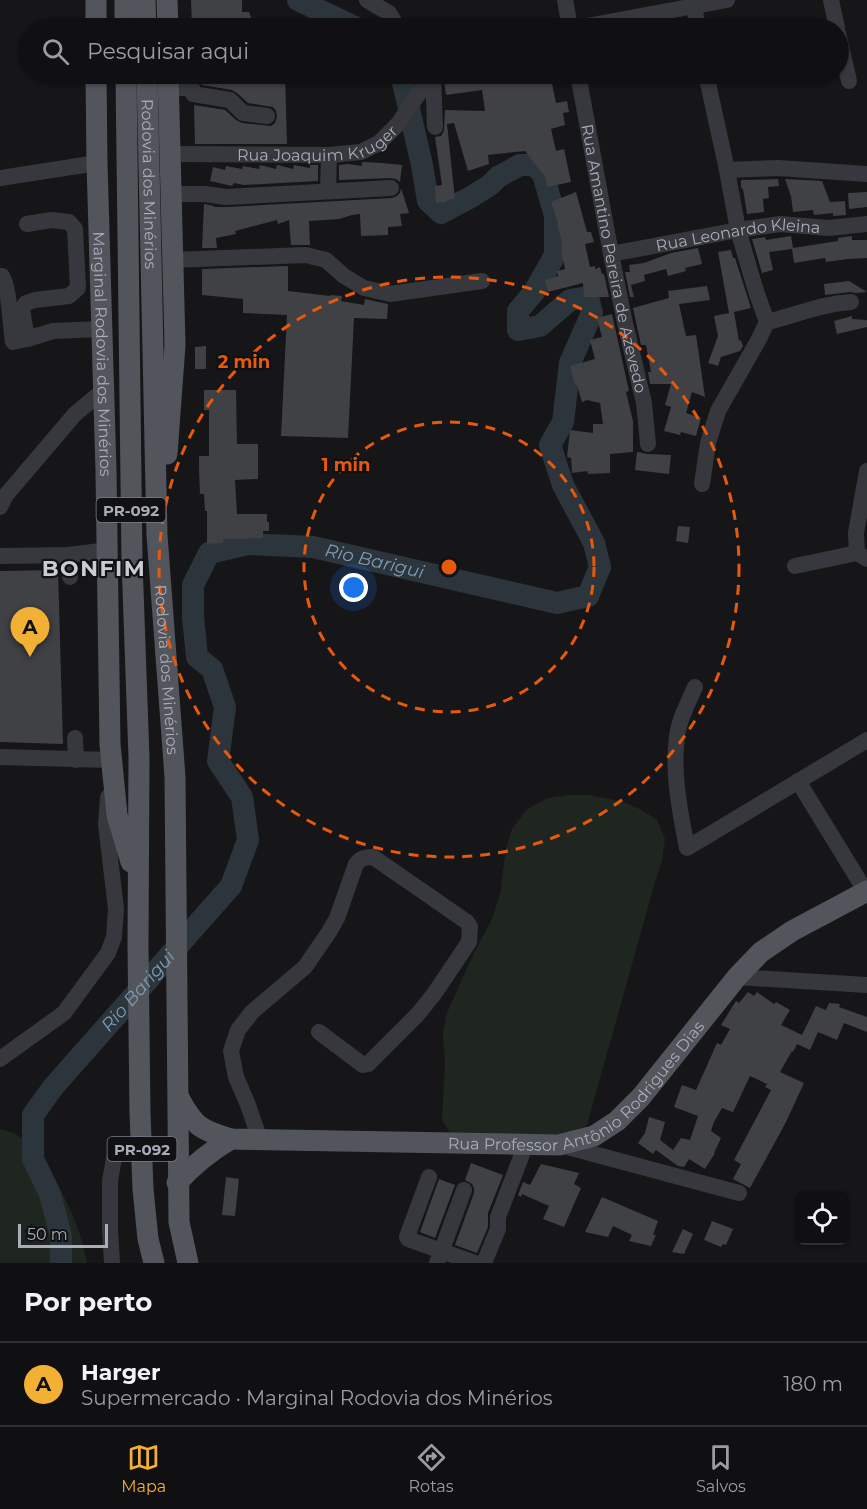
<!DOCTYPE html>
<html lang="pt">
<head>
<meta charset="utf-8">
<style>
  :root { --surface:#101012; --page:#1e1e20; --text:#f1f3f6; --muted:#9c9d9f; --line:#303032; --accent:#f2b134 }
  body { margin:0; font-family:Montserrat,sans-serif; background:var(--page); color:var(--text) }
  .controls { position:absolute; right:18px; bottom:18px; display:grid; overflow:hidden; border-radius:9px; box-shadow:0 2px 4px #0004 }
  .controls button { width:54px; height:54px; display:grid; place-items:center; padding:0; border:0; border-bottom:2px solid var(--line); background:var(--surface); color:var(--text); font:30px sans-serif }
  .scale { position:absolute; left:18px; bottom:15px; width:90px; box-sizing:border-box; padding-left:6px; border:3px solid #a8adb8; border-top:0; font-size:16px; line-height:21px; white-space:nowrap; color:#a8adb8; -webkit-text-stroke:4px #111113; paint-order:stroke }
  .you { position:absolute; left:354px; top:588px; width:21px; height:21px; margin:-15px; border:4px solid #fff; border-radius:50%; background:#1a73e8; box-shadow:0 0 0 9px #1a73e833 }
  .badge { display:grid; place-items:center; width:39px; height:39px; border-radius:50%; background:var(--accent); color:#111; font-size:20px; font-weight:700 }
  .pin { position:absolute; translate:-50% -50px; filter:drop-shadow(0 2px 3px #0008) }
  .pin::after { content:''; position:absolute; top:32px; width:21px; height:18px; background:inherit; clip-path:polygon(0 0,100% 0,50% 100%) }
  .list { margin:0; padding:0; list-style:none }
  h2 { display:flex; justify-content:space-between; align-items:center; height:78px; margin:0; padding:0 24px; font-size:26px }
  h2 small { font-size:20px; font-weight:400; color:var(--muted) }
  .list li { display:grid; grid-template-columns:39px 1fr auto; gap:18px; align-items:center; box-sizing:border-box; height:84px; padding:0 24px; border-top:2px solid var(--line) }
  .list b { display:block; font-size:22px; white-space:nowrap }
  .list p { margin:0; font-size:20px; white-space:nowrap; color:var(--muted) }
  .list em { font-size:20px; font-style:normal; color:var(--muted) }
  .icon { flex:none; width:33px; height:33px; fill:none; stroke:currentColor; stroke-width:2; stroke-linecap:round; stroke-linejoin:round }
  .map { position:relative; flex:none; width:867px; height:1263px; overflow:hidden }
  .search { position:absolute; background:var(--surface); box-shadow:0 2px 4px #0004; left:18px; right:18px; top:18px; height:66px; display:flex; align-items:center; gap:15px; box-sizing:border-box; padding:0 21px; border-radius:33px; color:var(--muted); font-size:22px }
  .sheet { height:162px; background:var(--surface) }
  nav { display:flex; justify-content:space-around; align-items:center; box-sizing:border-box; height:84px; border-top:2px solid var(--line); background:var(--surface); font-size:16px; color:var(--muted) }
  nav a { display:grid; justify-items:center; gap:3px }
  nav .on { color:var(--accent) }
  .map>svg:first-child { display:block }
  .green { fill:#1e261f }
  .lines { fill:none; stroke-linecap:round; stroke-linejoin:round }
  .river { stroke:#2c353c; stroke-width:22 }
  .building { fill:#404145 }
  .minor { stroke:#37383d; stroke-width:16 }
  .major { stroke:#53555c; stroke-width:21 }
  .ring { fill:none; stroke:#e8590c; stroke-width:3; stroke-dasharray:10 8 }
  .labels { text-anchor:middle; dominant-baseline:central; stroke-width:4.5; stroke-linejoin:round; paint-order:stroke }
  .shield { fill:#111113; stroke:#7b7e86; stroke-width:1.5 }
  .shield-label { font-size:15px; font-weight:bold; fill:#a8adb8 }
  .street-label { font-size:16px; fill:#a8adb8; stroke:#111113 }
  .water-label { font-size:18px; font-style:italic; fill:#7f9bb3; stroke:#111113 }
  .district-label { font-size:22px; font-weight:bold; letter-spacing:1.5px; fill:#c9ccd4; stroke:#111113 }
  .centre { fill:#e8590c; stroke:#111113; stroke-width:3 }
  .ring-label { font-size:18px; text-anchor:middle; font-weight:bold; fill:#e8590c; stroke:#111113; stroke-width:4.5; stroke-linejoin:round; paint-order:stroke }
</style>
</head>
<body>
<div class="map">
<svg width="867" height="1263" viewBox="0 0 867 1263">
  <rect width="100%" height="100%" fill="#161618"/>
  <g class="green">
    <path d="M 569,795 L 590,795 L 623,802 L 642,810 L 657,820 L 665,839 L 662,861 L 657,875 L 587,1125 L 569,1134 L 452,1136 L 442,1120 L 445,1064 L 443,1035 L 446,1015 L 473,955 L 492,919 L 500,894 L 506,848 L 512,829 L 527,809 L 548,798 Z"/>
    <path d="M 0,1129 C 6,1131 12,1132 17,1135 C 26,1140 31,1148 37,1155 C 61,1186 80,1223 87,1263 L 0,1263 Z"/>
  </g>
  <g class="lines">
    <g class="river">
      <path d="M 298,0 L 357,28"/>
      <path id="s1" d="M 61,1263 L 61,1236 L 50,1194 L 33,1159 L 33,1115 L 54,1086 L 231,886 L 248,840 L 242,797 L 218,761 L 225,707 L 212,669 L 197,657 L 193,617 L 193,585 L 209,553 L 248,544 L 313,547 L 557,603 L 588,596 L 600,567 L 594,543 L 563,485 L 550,445 L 563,422 L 570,363 L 592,313 L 588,297 L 570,300 L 540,326 L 518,330 L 518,311 L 534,292 L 555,255 L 555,216 L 543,174 L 534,165 L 520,165 L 498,177 L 490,185 L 471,197 L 441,213 L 428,201 L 422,165 L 401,74"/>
    </g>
  </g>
  <g class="building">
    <path d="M 191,0 L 242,0 L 242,12 L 249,12 L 255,28 L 192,28 Z"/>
    <path d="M 193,74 L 285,74 L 287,144 L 195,144 L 194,105 L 225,110 L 236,120 L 242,123 L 271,126 L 275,123 L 277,117 L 276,111 L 273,107 L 248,103 L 237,93 L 232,90 L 202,85 L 193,78 Z"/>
    <path d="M 443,74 L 550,74 L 556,103 L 567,101 L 569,112 L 563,113 L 565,125 L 551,129 L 556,151 L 564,149 L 571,182 L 547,187 L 545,177 L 525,151 L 488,155 L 489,164 L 468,171 L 454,123 L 447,124 L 455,199 L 447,200 L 447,202 L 436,203 L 435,186 L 442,185 L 435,137 L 441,136 L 444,131 L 445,110 L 485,111 L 482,90 L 446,95 Z"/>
    <path d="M 362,162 L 382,163 L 402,165 L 400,182 L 396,179 L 390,178 L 339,180 L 339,165 L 348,164 L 362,166 Z"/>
    <path d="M 260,165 L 276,169 L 277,165 L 278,165 L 293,169 L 294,165 L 310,168 L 310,165 L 318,165 L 318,181 L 244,185 L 234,183 L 232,186 L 210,181 L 213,167 L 225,170 L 226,166 L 242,169 L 243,166 L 259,169 Z"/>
    <path d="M 778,179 L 779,186 L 768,187 L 769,198 L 763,199 L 764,212 L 747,214 L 743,189 L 741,188 L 741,180 Z"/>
    <path d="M 785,179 L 822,181 L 830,202 L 845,201 L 846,215 L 833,216 L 833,213 L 814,215 L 813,210 L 793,212 L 791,196 Z"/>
    <path d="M 401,188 L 409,213 L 400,214 L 402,226 L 388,227 L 388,235 L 361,236 L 360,214 L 352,215 L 339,219 L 309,221 L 310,245 L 291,245 L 289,220 L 278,224 L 277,220 L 235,231 L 236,234 L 216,238 L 217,248 L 202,248 L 204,204 L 214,206 L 214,207 L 227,207 L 392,198 L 397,196 L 400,193 Z"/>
    <path d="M 576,192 L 587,232 L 591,232 L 594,242 L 585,244 L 590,267 L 595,266 L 595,269 L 600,267 L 602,274 L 604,274 L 609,297 L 584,297 L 583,283 L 548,292 L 545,280 L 558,276 L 557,271 L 565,269 L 561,249 L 562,249 L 561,242 L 562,242 L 557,223 L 558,223 L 551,202 Z"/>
    <path d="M 867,192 L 867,207 L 849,209 L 848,193 Z"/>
    <path d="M 791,236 L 793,248 L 838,241 L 838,238 L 852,236 L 852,240 L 867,240 L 867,258 L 848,259 L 826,262 L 825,258 L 794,263 L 792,249 L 769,252 L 773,270 L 762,273 L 752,239 L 765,237 L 766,240 Z"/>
    <path d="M 698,248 L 702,264 L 685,268 L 686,271 L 668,276 L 666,269 L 644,275 L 645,281 L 631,285 L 634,297 L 630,297 L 625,272 L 630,272 L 629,265 L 644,263 L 671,253 Z"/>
    <path d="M 731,250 L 733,258 L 735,258 L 751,308 L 734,312 L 739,341 L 741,340 L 743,346 L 740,351 L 721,357 L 718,366 L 708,363 L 718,336 L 714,316 L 729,313 L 718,252 Z"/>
    <path d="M 288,266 L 288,291 L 330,296 L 330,295 L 342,296 L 341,301 L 364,305 L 365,299 L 388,304 L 387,319 L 354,318 L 348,438 L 281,436 L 287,315 L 243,313 L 243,299 L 202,295 L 202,269 Z"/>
    <path d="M 849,281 L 867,292 L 856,293 L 850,292 L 825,295 L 824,284 Z"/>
    <path d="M 707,286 L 710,300 L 679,304 L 686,336 L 696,335 L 705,397 L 692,392 L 686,413 L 701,418 L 696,436 L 681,432 L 680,435 L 664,431 L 671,407 L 665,405 L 671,384 L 650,384 L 648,372 L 651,372 L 646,345 L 641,345 L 633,308 L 669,298 L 668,291 Z"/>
    <path d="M 612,314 L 629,391 L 626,392 L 633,421 L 633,452 L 610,454 L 610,473 L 588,474 L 587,471 L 572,473 L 571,458 L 567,457 L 570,430 L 593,433 L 593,424 L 603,424 L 600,403 L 587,400 L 582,402 L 577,385 L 575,385 L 570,366 L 595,359 L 590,340 L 602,337 L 597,318 Z"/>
    <path d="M 852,316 L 852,319 L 867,320 L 867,327 L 837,334 L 834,321 Z"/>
    <path d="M 206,346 L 206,369 L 195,369 L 195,347 Z"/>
    <path d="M 204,390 L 236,390 L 237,444 L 258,444 L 258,479 L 235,480 L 237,514 L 267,514 L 267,522 L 269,522 L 269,531 L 263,531 L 263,538 L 223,539 L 223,543 L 207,544 L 207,511 L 205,511 L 204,494 L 200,494 L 199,470 L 199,456 L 209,456 L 209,410 L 204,410 Z"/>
    <path d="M 637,452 L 648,454 L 671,455 L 669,474 L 635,470 Z"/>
    <path d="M 678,526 L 690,527 L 688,543 L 676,541 Z"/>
    <path d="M 58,570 L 63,744 L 0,742 L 0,571 Z"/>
    <path d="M 748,992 L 754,996 L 757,992 L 774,1004 L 776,1002 L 790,1010 L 781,1025 L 802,1035 L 816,1006 L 826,1010 L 829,1003 L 840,1004 L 839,1007 L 867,1017 L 867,1032 L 844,1023 L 837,1040 L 818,1032 L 810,1050 L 797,1044 L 793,1052 L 792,1051 L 780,1072 L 804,1083 L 786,1122 L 750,1188 L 733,1179 L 741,1164 L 734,1160 L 771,1090 L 765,1087 L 767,1084 L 750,1076 L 733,1112 L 722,1108 L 714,1122 L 711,1131 L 721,1138 L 714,1153 L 715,1153 L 705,1169 L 689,1159 L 684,1167 L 678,1166 L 656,1150 L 653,1154 L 638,1143 L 645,1133 L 649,1117 L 665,1122 L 660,1140 L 673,1150 L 681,1138 L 690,1140 L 698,1116 L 674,1107 L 682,1085 L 696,1090 L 717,1043 L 721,1045 L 730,1029 L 721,1025 L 736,1001 L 739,1003 Z"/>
    <path d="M 471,1163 L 503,1175 L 488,1213 L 488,1227 L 477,1253 L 455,1245 L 474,1193 L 474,1188 L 472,1184 L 465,1180 Z"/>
    <path d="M 541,1164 L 579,1173 L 574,1184 L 581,1188 L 564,1227 L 543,1219 L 549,1206 L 522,1194 L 521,1197 L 518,1195 L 523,1182 L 530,1185 Z"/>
    <path d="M 226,1177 L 239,1179 L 235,1216 L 222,1215 Z"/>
    <path d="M 439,1179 L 455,1185 L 435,1238 L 420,1232 Z"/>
    <path d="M 602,1197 L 658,1221 L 653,1235 L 656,1235 L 651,1246 L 629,1241 L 632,1235 L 613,1226 L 608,1237 L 585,1232 Z"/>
    <path d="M 712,1221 L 733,1229 L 726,1245 L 723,1244 L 721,1247 L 704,1240 Z"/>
    <path d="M 683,1229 L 693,1234 L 684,1254 L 672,1252 Z"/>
  </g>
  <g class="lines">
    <g class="minor">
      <path d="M 367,0 L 389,13 L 398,28"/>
      <path d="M 565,0 L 570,28"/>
      <path d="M 831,0 L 837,28"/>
      <path d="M 694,6 L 698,28"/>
      <path d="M 576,28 L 727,0"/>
      <path d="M 838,33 L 849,81"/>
      <path d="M 433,74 L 435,127"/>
      <path id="s2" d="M 578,74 L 611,254 L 625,323 L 644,403 L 648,444"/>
      <path d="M 169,88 L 189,88 L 193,90 L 193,94 L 230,100 L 243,113 L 267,116"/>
      <path id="s3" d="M 170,154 L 329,155 L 361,152 L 379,143 L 398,124 L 432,74"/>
      <path d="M 727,170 L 778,168 L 867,174"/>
      <path d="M 0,178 L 97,163"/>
      <path d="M 328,191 L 329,155"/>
      <path d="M 172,194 L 205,194 L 226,197 L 391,188"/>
      <path d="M 27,224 L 51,220 L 69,222 L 75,229 L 78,288 L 69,296 L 35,300 L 26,303 L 22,309 L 27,339 L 53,331 L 102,329"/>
      <path id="s4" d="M 611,254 L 738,230 L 780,224 L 829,228 L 867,224"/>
      <path d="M 172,260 L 306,255 L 326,260 L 344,276 L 364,288 L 390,294 L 482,281"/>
      <path d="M 0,276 L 2,276 C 10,290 10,324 13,342 L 27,339"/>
      <path d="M 767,322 C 797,315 820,304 851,302"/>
      <path d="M 702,484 L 708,443 L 718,411 L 759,339 L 767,322 L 756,291 L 738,230 L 727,170 L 706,74"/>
      <path d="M 0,507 L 6,495 L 75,414 L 104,390"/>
      <path d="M 857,553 L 856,533 L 867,471"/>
      <path d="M 69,555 L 70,577"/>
      <path d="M 0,556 L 69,555 L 108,550"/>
      <path d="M 795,566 L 857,553 L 867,559"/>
      <path d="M 695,687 C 688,703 679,720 677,736 C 672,774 680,811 687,848 L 867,740"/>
      <path d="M 75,738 L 76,760"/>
      <path d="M 0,757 L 111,760 L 110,771"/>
      <path d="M 798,781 L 866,892"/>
      <path d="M 737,977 L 867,985"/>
      <path d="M 0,1059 L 64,1013 L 108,953 L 114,937 L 116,909 L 106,824 L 108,797"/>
      <path d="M 260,1140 L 248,1105 L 236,1077 L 231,1051 L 238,1030 L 252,1012 L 305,967 L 329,932 L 337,918 L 356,864 C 361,858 365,857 373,857 L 467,922 L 470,927 L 469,942 L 434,994 L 418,1014 L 368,1064 L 363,1065 L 319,1032"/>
      <path d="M 560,1145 L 739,1193"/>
      <path d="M 429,1177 L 407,1237 L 408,1239 L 475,1263"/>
      <path d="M 112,1263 L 110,1230 L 110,1181 L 114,1158 L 124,1151 L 142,1148"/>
      <path d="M 437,1263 L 464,1190"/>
      <path d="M 484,1263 L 498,1229 L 498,1217 L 526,1144"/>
    </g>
    <g class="major">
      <path d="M 96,0 L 96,28"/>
      <path d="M 125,0 L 125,28"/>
      <path d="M 145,0 L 146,28"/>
      <path d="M 167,0 L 168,28"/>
      <path id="s5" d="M 96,74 L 97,163 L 106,471 L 110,744 L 117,815 L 131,862"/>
      <path d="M 126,74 L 132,561 L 139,758 L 138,945 L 140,1113 L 143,1189 L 148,1239 L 154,1263"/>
      <path id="s6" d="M 147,74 L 157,535 L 175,777 L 179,1222 L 188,1263"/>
      <path d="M 167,454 L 175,345 L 168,74"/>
      <path id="s7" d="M 179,1098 C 194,1126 200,1130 231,1139 L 559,1145 L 594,1136 L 617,1121 L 641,1097 L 737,977 L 761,952 L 792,931 L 867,891"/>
      <path d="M 177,1183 C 194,1164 209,1152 231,1139"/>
    </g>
  </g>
  <g class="ring">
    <circle cx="449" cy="567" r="145"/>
    <circle cx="449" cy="567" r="290"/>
  </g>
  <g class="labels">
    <g class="shield">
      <rect x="96.5" y="498" width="69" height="24" rx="4.5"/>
      <rect x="107.5" y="1137" width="69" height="24" rx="4.5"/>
    </g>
    <g class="shield-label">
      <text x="131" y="510">PR-092</text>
      <text x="142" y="1149">PR-092</text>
    </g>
    <g class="street-label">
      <text stroke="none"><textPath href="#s3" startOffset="150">Rua Joaquim Kruger</textPath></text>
      <text stroke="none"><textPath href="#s6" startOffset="110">Rodovia dos Minérios</textPath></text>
      <text stroke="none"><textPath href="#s4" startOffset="129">Rua Leonardo Kleina</textPath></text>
      <text stroke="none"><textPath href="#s2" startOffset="188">Rua Amantino Pereira de Azevedo</textPath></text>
      <text stroke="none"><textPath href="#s5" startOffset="280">Marginal Rodovia dos Minérios</textPath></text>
      <text stroke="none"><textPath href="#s6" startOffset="596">Rodovia dos Minérios</textPath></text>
      <text stroke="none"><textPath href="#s7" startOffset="438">Rua Professor Antônio Rodrigues Dias</textPath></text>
    </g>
    <g class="water-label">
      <text stroke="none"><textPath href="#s1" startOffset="982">Rio Barigui</textPath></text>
      <text stroke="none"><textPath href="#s1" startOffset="316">Rio Barigui</textPath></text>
    </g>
    <g class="district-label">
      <text x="94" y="568">BONFIM</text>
    </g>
  </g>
  <circle cx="449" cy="567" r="9" class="centre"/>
  <g class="ring-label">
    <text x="244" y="368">2 min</text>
    <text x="346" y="471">1 min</text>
  </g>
</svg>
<div class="controls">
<button><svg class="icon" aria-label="locate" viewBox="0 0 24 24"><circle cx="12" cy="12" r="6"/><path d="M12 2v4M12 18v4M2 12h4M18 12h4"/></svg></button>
</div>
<div class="scale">50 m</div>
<div class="you"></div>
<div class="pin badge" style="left:30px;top:657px">A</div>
<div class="search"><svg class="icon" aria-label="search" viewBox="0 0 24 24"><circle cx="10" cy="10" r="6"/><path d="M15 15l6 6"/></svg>Pesquisar aqui</div>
</div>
<section class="sheet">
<h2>Por perto<small></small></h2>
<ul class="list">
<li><span class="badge">A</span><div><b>Harger</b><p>Supermercado · Marginal Rodovia dos Minérios</p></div><em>180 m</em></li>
</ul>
</section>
<nav>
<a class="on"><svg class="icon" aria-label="map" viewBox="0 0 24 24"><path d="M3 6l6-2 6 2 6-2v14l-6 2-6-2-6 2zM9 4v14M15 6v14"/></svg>Mapa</a>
<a><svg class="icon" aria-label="directions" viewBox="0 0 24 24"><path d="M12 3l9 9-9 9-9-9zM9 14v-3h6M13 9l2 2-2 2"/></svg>Rotas</a>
<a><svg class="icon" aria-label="saved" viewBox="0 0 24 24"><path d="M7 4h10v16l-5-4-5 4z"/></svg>Salvos</a>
</nav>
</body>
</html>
